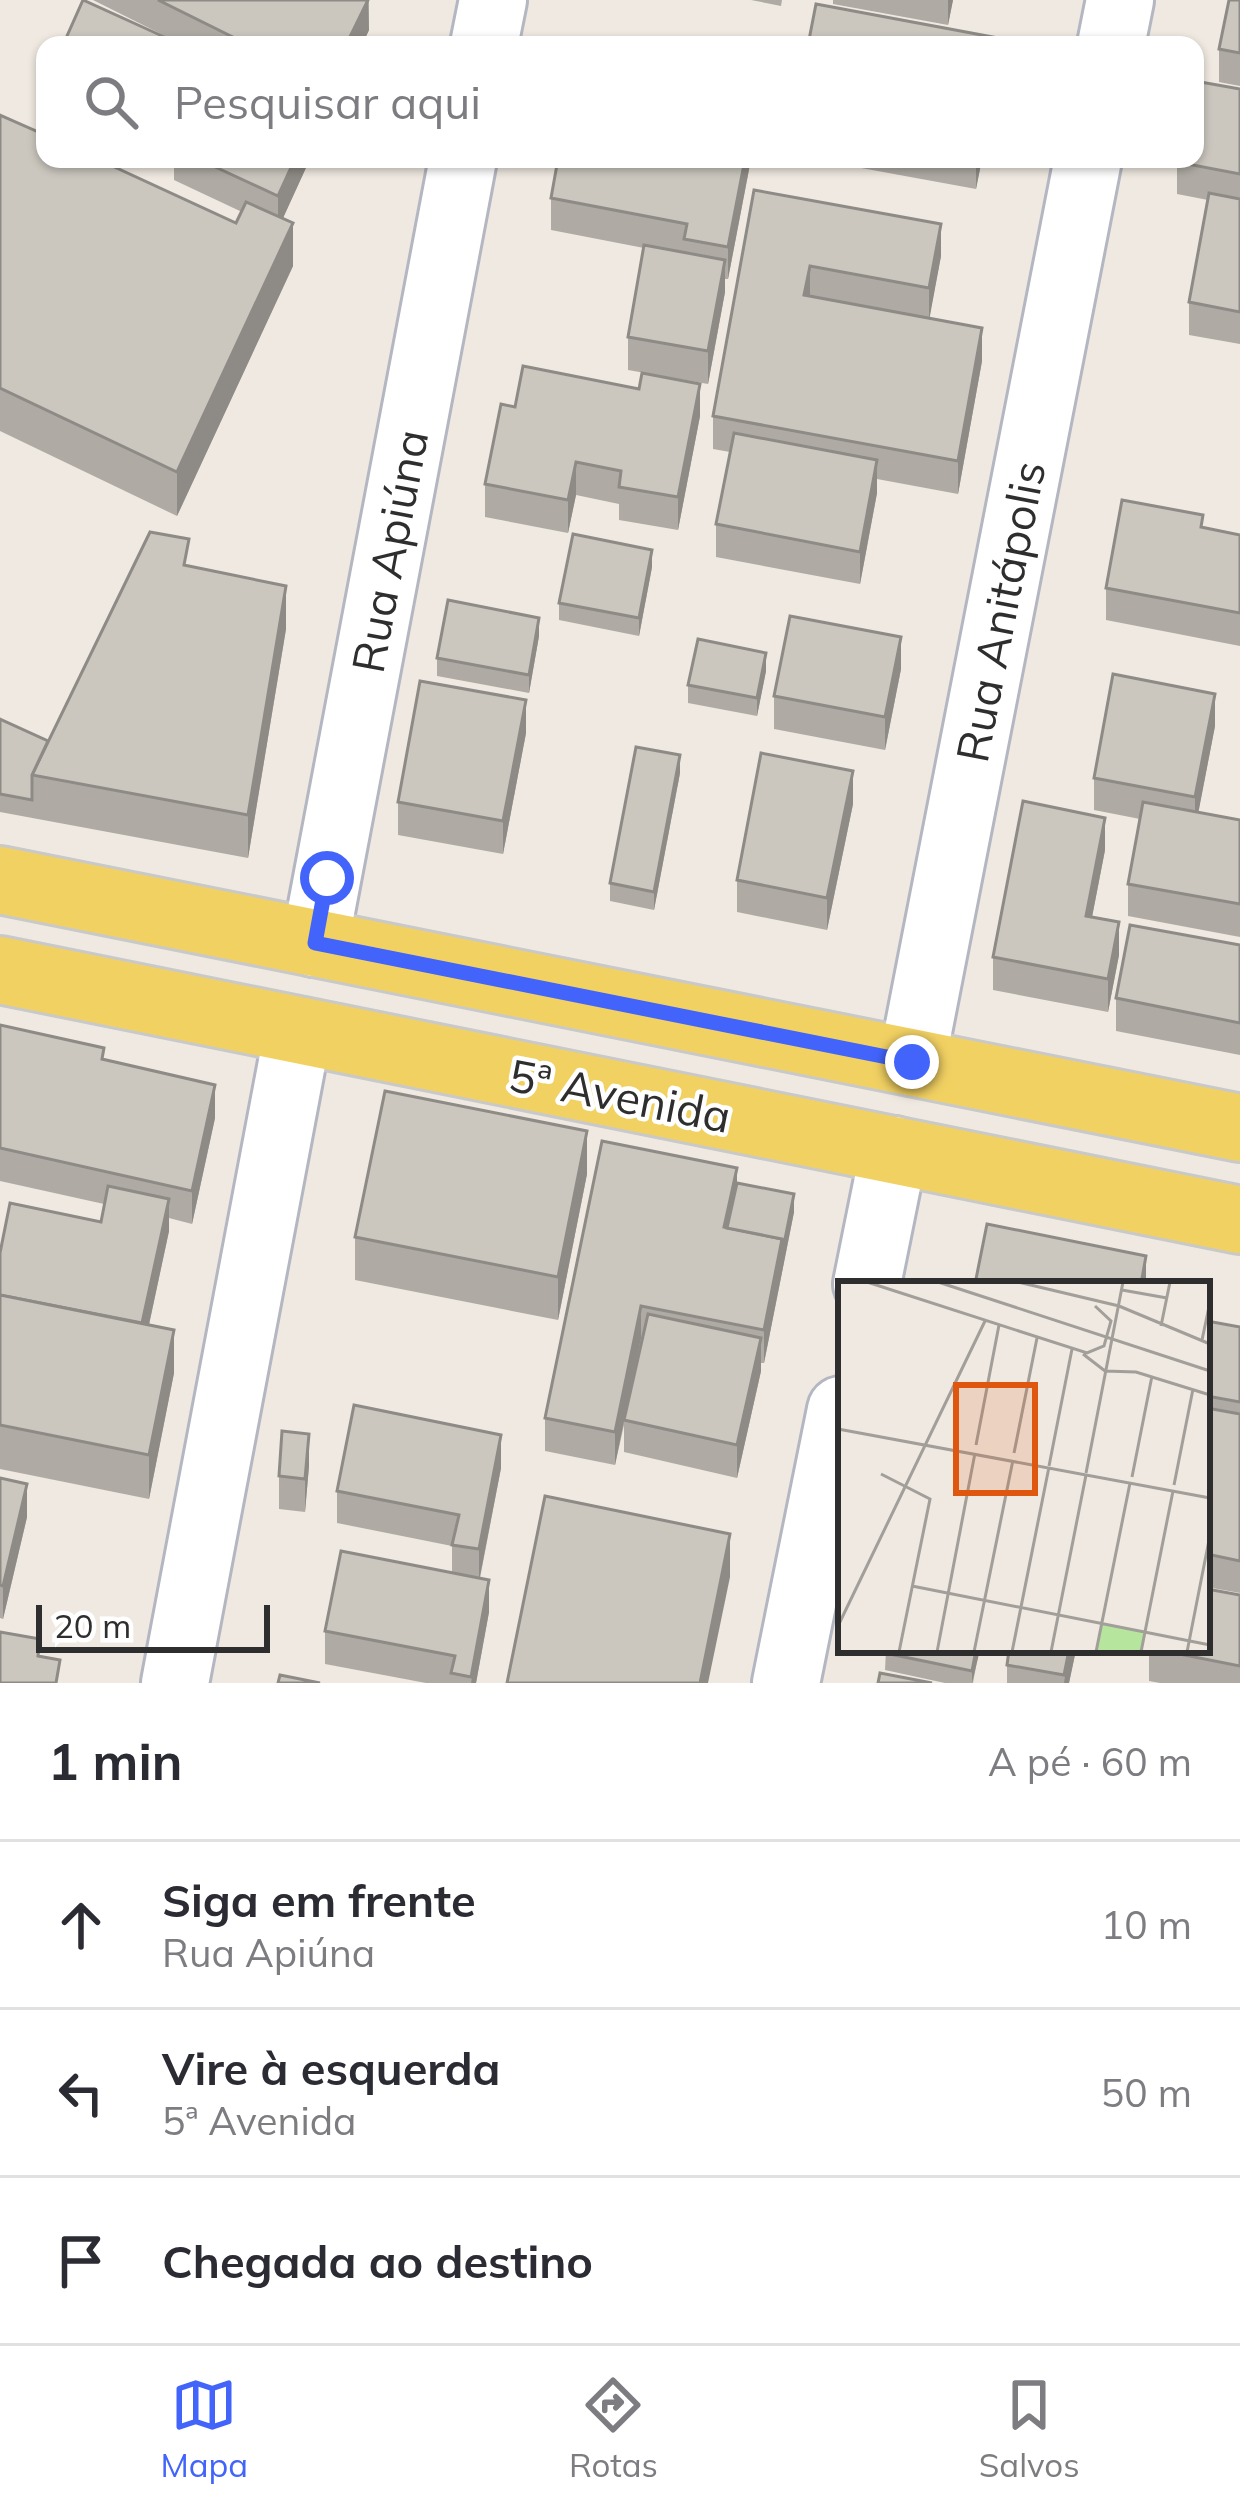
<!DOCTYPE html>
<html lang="pt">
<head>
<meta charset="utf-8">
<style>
  :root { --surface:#fff; --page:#f7f7f7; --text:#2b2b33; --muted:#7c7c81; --line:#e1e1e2; --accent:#4264fb }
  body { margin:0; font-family:Mulish,sans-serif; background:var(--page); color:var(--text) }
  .scale { position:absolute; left:36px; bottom:30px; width:234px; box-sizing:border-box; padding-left:12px; border:6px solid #2e2e2e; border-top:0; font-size:33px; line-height:42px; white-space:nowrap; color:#2e2e2e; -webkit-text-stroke:9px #fff; paint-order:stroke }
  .stop { position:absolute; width:36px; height:36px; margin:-27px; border:9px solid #4264fb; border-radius:50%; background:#fff }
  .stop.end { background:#4264fb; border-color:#fff; box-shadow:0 3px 12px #0008 }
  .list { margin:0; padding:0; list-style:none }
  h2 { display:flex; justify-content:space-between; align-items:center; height:156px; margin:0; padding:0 48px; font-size:51px }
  h2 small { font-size:39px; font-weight:400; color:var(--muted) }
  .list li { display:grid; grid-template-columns:78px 1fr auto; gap:36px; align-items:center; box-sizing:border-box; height:168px; padding:0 48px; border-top:3px solid var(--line) }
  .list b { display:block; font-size:45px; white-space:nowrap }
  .list p { margin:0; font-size:39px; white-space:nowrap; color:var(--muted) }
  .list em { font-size:39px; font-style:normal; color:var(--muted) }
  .icon { flex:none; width:66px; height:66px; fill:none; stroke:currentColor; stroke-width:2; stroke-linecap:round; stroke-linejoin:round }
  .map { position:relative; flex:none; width:1240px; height:1683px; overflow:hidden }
  .search { position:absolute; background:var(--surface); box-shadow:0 3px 9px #0004; left:36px; right:36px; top:36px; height:132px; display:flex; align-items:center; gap:30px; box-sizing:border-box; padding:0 42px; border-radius:24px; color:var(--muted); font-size:45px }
  .sheet { height:660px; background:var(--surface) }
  nav { display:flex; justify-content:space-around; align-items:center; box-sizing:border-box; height:168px; border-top:3px solid var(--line); background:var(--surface); font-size:33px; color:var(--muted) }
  nav a { display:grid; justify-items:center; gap:6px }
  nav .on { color:var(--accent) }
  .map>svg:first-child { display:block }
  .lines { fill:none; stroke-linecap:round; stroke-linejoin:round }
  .minor-casing { stroke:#b4b7c1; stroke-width:72 }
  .primary-casing { stroke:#c9c9c9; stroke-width:72 }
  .minor { stroke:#fff; stroke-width:66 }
  .primary { stroke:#f2d163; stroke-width:66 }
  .wall { fill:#afaba4 }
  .shaded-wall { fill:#8e8b86 }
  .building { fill:#cbc7bf; stroke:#8e8b86; stroke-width:3 }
  .route { stroke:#4264fb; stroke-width:15 }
  .labels { text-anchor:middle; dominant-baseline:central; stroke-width:9; stroke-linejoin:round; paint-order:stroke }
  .street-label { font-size:45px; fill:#2e2e2e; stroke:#fff }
  .inset-road { fill:none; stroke:#a29e99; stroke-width:3 }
  .view { fill:#df570e; fill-opacity:0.15; stroke:#df570e; stroke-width:6 }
  .inset-edge { fill:none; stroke:#2e2e2e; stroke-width:6 }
</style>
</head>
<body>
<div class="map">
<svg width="1240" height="1683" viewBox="0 0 1240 1683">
  <rect width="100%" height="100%" fill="#efe9e1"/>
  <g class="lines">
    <defs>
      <g id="minor">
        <path d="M 484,45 L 493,0"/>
        <path d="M 1111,45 L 1120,0"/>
        <path id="s1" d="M 315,943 L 463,159"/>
        <path id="s2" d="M 912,1062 L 1088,159"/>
        <path d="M 867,1284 L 894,1150"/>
        <path d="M 175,1683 L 298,1031"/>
        <path d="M 786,1683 L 841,1410"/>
      </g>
      <g id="primary">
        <path d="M 0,880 L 1240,1128"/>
        <path d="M 0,970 L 1240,1220"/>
      </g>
    </defs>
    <use href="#minor" class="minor-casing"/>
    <use href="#primary" class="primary-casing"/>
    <use href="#minor" class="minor"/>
    <use href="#primary" class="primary"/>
  </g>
  <g class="wall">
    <path d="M 93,0 L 369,0 L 369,30 L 362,45 L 183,45 Z"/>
    <path d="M 751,0 L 782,0 L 781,6 Z"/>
    <path d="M 833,0 L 953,0 L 948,25 L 833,4 Z"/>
    <path d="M 1240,0 L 1240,86 L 1219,82 L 1219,49 Z"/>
    <path d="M 1240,89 L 1240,344 L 1189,335 L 1189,302 L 1208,200 L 1177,194 L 1177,162 Z"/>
    <path d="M 0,114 L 236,223 L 242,212 L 174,180 L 174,159 L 310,159 L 283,218 L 293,266 L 177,516 L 0,431 Z"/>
    <path d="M 131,159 L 152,159 L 148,167 Z"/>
    <path d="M 751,159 L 728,279 L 725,279 L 725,292 L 708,384 L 628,370 L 628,337 L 644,248 L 551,230 L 551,198 Z"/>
    <path d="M 812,159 L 982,159 L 976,189 Z"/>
    <path d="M 754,190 L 941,256 L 929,318 L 982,361 L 958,494 L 877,479 L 877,493 L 860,584 L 716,557 L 716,524 L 730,452 L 713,449 L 713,416 Z"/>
    <path d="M 515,407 L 700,416 L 678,530 L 619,520 L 619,504 L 576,495 L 568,533 L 485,517 L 485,484 Z"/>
    <path d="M 1203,528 L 1240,535 L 1240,646 L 1106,620 L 1106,588 Z"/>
    <path d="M 189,566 L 286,629 L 248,858 L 0,812 L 0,719 L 48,741 Z"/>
    <path d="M 652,567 L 639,636 L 559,620 L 559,603 Z"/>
    <path d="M 539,636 L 529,693 L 437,676 L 437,658 Z"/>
    <path d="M 901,669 L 885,750 L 774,729 L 774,696 Z"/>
    <path d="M 766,671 L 757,716 L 688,703 L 688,685 Z"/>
    <path d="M 1215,726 L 1198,813 L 1240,820 L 1240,937 L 1128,916 L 1128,884 L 1140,819 L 1094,810 L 1094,778 Z"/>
    <path d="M 526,733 L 503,854 L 398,835 L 398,802 Z"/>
    <path d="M 680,773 L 654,910 L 610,901 L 610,883 Z"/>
    <path d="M 853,804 L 827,930 L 737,912 L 737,880 Z"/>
    <path d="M 1105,850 L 1092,917 L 1119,955 L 1108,1012 L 993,990 L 993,957 Z"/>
    <path d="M 1240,945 L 1240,1055 L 1116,1031 L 1116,998 Z"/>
    <path d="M 0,1025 L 104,1060 L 215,1118 L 192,1224 L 169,1218 L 169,1231 L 149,1325 L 174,1373 L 149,1499 L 0,1469 L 0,1253 L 101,1222 L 104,1204 L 0,1181 Z"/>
    <path d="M 587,1174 L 558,1320 L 355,1280 L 355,1237 Z"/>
    <path d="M 737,1183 L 794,1212 L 764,1363 L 761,1363 L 761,1371 L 737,1478 L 624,1452 L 624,1425 L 615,1465 L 545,1451 L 545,1418 Z"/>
    <path d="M 1207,1321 L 1240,1327 L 1240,1593 L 1207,1587 Z"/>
    <path d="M 309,1466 L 305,1512 L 279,1509 L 279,1476 Z"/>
    <path d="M 501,1468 L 480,1578 L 489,1612 L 476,1683 L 426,1683 L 325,1664 L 325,1631 L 452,1573 L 452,1546 L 337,1523 L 337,1491 Z"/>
    <path d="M 0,1478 L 27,1517 L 3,1619 L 0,1618 Z"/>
    <path d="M 1240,1595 L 1240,1683 L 1160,1683 L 1149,1681 L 1149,1655 L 1121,1650 L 1207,1650 Z"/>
    <path d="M 886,1650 L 979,1650 L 973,1683 L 945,1683 L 885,1670 Z"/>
    <path d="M 1009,1650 L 1076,1650 L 1069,1683 L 1007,1683 L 1007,1665 Z"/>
  </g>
  <g class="shaded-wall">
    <path d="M 368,0 L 369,30 L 362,45 L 346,45 Z"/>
    <path d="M 948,0 L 953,0 L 948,25 Z"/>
    <path d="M 295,159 L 310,159 L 278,229 L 278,196 Z"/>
    <path d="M 745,159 L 751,159 L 728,279 L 728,247 Z"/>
    <path d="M 976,159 L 982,159 L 976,189 Z"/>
    <path d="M 293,223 L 293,266 L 177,516 L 177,472 Z"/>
    <path d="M 941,224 L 941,256 L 929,321 L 929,288 Z"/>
    <path d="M 725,260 L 725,292 L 708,384 L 708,351 Z"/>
    <path d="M 810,266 L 810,299 L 804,295 Z"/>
    <path d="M 982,328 L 982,361 L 958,494 L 958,461 Z"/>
    <path d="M 700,384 L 700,416 L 678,530 L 678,497 Z"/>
    <path d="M 877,460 L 877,493 L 860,584 L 860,552 Z"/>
    <path d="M 576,462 L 576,495 L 568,533 L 568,500 Z"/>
    <path d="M 652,550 L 652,567 L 639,636 L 639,618 Z"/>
    <path d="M 286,586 L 286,629 L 248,858 L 248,815 Z"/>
    <path d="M 539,618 L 539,636 L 529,693 L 529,675 Z"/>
    <path d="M 901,637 L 901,669 L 885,750 L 885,717 Z"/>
    <path d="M 766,653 L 766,671 L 757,716 L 757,698 Z"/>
    <path d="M 1215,694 L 1215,726 L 1195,830 L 1195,797 Z"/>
    <path d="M 526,700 L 526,733 L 503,854 L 503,821 Z"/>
    <path d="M 680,755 L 680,773 L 654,910 L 654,892 Z"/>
    <path d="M 853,771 L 853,804 L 827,930 L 827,898 Z"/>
    <path d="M 1105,818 L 1105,850 L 1086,948 L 1086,916 Z"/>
    <path d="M 1119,922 L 1119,955 L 1108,1012 L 1108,979 Z"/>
    <path d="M 215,1085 L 215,1118 L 192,1224 L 192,1191 Z"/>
    <path d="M 587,1131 L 587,1174 L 558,1320 L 558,1277 Z"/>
    <path d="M 737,1168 L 737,1200 L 728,1243 L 724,1227 Z"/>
    <path d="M 794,1194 L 794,1212 L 764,1363 L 764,1330 L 782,1239 Z"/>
    <path d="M 169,1199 L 169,1231 L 140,1366 L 140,1333 Z"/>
    <path d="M 1146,1256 L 1146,1284 L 1141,1284 Z"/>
    <path d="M 641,1306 L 641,1338 L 615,1465 L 615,1432 Z"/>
    <path d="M 174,1330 L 174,1373 L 149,1499 L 149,1455 Z"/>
    <path d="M 761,1338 L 761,1371 L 737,1478 L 737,1445 Z"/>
    <path d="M 309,1434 L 309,1466 L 305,1512 L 305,1479 Z"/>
    <path d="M 501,1435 L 501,1468 L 479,1581 L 479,1549 Z"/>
    <path d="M 27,1484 L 27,1517 L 3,1619 L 3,1586 Z"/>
    <path d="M 730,1534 L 730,1577 L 708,1683 L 700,1683 Z"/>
    <path d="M 489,1580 L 489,1612 L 476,1683 L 471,1683 Z"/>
    <path d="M 976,1650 L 979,1650 L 979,1654 L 972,1683 L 972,1671 Z"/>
    <path d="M 1069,1650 L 1076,1650 L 1069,1683 L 1064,1683 Z"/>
  </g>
  <g class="building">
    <path d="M 83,0 L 182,45 L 63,45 Z"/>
    <path d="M 158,0 L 368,0 L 346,45 L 249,45 Z"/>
    <path d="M 1229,0 L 1240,0 L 1240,53 L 1219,49 Z"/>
    <path d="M 816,4 L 998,38 L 997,45 L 808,45 Z"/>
    <path d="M 1195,81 L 1240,89 L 1240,174 L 1177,162 L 1177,159 L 1195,159 Z"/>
    <path d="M 0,115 L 45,135 L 45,159 L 97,159 L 236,223 L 246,202 L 293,223 L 177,472 L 0,388 Z"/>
    <path d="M 198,159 L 295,159 L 278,196 Z"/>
    <path d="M 558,159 L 745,159 L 728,247 L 684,239 L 687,224 L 551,198 Z"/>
    <path d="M 754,190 L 941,224 L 929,288 L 810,266 L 804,295 L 982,328 L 958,461 L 713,416 Z"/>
    <path d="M 1209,193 L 1240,199 L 1240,312 L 1189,302 Z"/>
    <path d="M 644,245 L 725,260 L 708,351 L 628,337 Z"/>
    <path d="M 523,366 L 639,389 L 642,373 L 700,384 L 678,497 L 619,487 L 621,471 L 576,462 L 568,500 L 485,484 L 501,404 L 515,407 Z"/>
    <path d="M 734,433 L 877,460 L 860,552 L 716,524 Z"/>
    <path d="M 1122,500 L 1203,515 L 1201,527 L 1240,535 L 1240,613 L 1106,588 Z"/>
    <path d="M 150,532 L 189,539 L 184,565 L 286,586 L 248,815 L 32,775 Z"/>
    <path d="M 573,534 L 652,550 L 639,618 L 559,603 Z"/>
    <path d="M 448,600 L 539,618 L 529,675 L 437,658 Z"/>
    <path d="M 790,616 L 901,637 L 885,717 L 774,696 Z"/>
    <path d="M 698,639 L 766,653 L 757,698 L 688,685 Z"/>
    <path d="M 1113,674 L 1215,694 L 1195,797 L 1094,778 Z"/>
    <path d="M 420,681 L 526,700 L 503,821 L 398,802 Z"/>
    <path d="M 0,719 L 48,741 L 32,775 L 32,800 L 0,794 Z"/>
    <path d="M 636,747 L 680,755 L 654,892 L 610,883 Z"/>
    <path d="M 761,753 L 853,771 L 827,898 L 737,880 Z"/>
    <path d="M 1023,801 L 1105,818 L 1086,916 L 1119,922 L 1108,979 L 993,957 Z"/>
    <path d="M 1143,802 L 1240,820 L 1240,904 L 1128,884 Z"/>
    <path d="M 1130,925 L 1240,945 L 1240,1023 L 1116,998 Z"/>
    <path d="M 0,1025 L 104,1048 L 102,1059 L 215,1085 L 192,1191 L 0,1148 Z"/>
    <path d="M 385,1091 L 587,1131 L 558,1277 L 355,1237 Z"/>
    <path d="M 602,1141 L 737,1168 L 724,1227 L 782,1239 L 764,1330 L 641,1306 L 615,1432 L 545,1418 Z"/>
    <path d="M 737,1183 L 794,1194 L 782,1254 L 782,1239 L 727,1228 Z"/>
    <path d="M 108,1186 L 169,1199 L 142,1323 L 0,1295 L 0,1253 L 10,1203 L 101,1222 Z"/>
    <path d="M 987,1224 L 1146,1256 L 1141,1284 L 975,1284 Z"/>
    <path d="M 0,1295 L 174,1330 L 149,1455 L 0,1425 Z"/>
    <path d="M 648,1314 L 761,1338 L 737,1445 L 624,1420 Z"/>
    <path d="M 1207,1321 L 1240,1327 L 1240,1402 L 1207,1396 Z"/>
    <path d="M 354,1405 L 501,1435 L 479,1549 L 452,1545 L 459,1515 L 337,1491 Z"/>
    <path d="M 1207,1408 L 1240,1414 L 1240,1561 L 1207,1554 Z"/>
    <path d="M 282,1431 L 309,1434 L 305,1479 L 279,1476 Z"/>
    <path d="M 0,1478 L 27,1484 L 3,1586 L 0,1585 Z"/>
    <path d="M 545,1496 L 730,1534 L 700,1683 L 507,1683 Z"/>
    <path d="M 341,1551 L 489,1580 L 471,1677 L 451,1673 L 455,1656 L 325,1631 Z"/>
    <path d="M 1207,1589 L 1240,1595 L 1240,1666 L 1159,1650 L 1207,1650 Z"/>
    <path d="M 0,1632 L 40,1639 L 38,1656 L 60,1660 L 56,1683 L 0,1683 Z"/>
    <path d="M 886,1650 L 976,1650 L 972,1671 L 885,1653 Z"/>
    <path d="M 1009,1650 L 1069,1650 L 1064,1675 L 1007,1665 Z"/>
    <path d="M 880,1673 L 932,1683 L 878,1683 Z"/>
    <path d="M 280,1675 L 320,1683 L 278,1683 Z"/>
  </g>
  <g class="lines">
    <path class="route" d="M 327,878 L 315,943 L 912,1062"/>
  </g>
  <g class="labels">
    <g class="street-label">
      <text stroke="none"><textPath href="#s1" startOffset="399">Rua Apiúna</textPath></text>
      <text stroke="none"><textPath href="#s2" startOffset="459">Rua Anitápolis</textPath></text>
      <text transform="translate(620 1095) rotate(11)">5ª Avenida</text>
    </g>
  </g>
  <g transform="translate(838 1281)">
    <rect width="372" height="372" fill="#efe9e1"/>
    <path d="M 264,342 L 307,351 L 303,371 L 258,371 Z" fill="#b6e59e"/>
    <path class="inset-road" d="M 29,1 L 249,72 L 266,65 L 273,40 L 257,25M 100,1 L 372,90M 180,1 L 281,25 L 372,63M 284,9 L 329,17M 323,45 L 332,1M 364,59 L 372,21M 245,73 L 267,90 L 298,91 L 372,114M 0,148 L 372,217M 138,164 L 161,44M 176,172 L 199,57M 211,185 L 234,68M 248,192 L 285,1M 43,193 L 92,218 L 61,371M 294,196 L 314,95M 336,204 L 355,108M 74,305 L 372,364M 0,345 L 147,40M 99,371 L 137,172M 136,371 L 175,179M 174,371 L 211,186M 213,371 L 248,194M 258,371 L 292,202M 303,371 L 335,210M 349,371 L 372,254"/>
    <path class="view" d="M 118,104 L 197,104 L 197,212 L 118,212 Z"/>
    <rect width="372" height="372" class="inset-edge"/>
  </g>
</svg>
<div class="scale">20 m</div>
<div class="stop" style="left:327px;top:878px"></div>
<div class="stop end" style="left:912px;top:1062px"></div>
<div class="search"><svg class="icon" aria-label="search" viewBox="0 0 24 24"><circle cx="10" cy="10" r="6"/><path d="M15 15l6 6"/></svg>Pesquisar aqui</div>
</div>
<section class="sheet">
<h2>1 min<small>A pé · 60 m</small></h2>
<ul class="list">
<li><svg class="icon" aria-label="ahead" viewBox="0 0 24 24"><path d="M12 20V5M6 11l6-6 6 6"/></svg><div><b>Siga em frente</b><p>Rua Apiúna</p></div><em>10 m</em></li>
<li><svg class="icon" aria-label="left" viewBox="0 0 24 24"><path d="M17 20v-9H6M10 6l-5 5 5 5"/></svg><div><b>Vire à esquerda</b><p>5ª Avenida</p></div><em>50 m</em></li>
<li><svg class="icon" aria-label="arrive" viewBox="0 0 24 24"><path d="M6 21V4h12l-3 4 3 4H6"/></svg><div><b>Chegada ao destino</b></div></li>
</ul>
</section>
<nav>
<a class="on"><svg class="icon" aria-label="map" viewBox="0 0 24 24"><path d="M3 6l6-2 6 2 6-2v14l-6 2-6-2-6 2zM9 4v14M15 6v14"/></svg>Mapa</a>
<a><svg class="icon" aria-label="directions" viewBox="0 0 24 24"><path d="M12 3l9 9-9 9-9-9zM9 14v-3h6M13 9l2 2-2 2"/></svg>Rotas</a>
<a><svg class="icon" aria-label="saved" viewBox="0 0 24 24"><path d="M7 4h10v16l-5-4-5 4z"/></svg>Salvos</a>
</nav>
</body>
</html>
